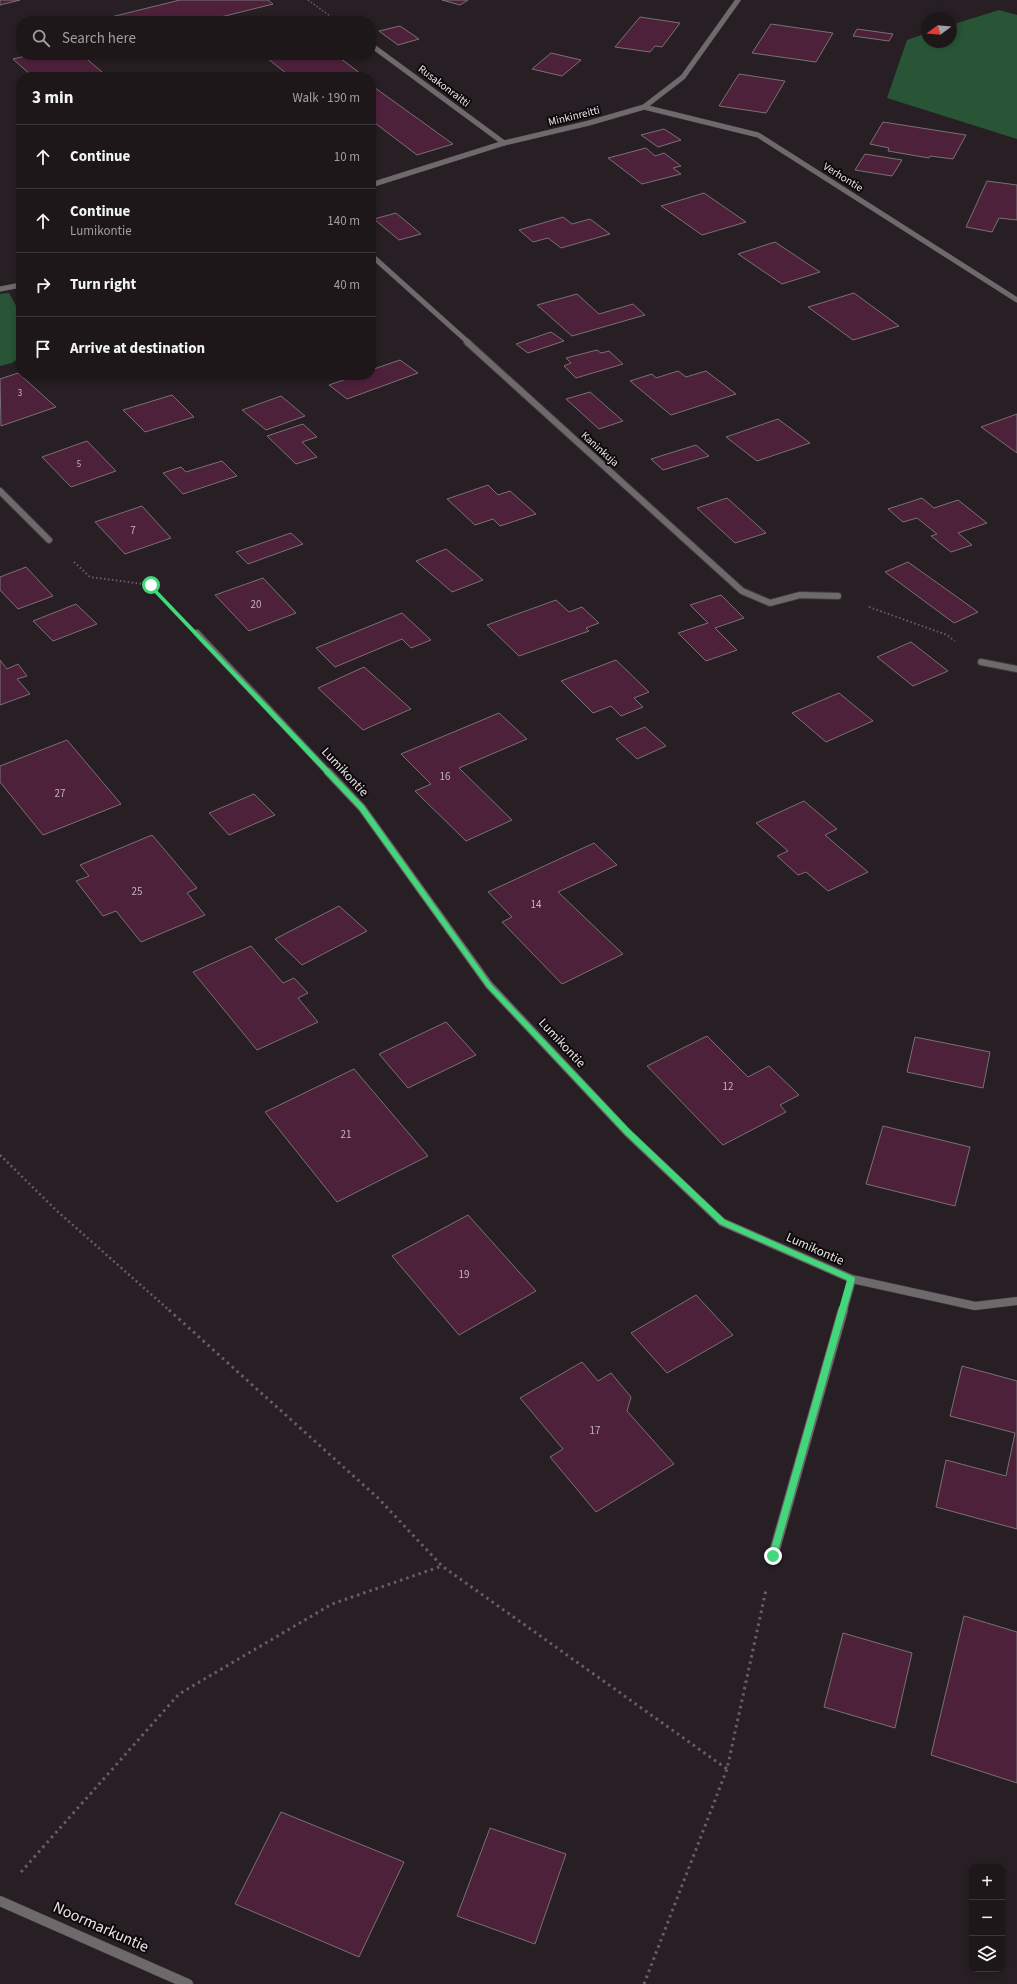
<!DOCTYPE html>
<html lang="en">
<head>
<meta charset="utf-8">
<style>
  :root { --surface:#1d171a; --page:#2a2427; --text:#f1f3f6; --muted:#a09fa2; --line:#3b3639 }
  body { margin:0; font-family:"Source Sans 3",sans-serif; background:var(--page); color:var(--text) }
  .controls { position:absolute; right:12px; bottom:12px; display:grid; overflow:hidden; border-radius:8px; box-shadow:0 2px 6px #0003 }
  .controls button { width:36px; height:36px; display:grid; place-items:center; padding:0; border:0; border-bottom:1px solid var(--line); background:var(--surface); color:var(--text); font:20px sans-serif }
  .compass { position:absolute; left:921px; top:12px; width:36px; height:36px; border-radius:50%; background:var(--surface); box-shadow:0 2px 6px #0003; rotate:254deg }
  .stop { position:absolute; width:12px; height:12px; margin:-9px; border:3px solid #42d77b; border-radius:50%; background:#fff }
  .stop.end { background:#42d77b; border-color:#fff; box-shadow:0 1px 4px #0008 }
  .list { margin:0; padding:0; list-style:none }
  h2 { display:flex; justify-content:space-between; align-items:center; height:52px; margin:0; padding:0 16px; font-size:17px }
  h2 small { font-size:13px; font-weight:400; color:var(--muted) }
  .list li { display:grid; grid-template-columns:26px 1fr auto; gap:12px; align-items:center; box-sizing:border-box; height:64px; padding:0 16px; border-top:1px solid var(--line) }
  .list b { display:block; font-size:15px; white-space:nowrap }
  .list p { margin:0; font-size:13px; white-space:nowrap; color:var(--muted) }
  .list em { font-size:13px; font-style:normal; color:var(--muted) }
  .icon { flex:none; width:22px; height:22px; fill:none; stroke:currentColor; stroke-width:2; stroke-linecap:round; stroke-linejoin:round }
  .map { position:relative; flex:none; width:1017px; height:1984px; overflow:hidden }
  .search { position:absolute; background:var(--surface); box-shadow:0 2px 6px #0003; left:16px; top:16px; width:360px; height:44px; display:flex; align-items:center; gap:10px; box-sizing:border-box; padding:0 14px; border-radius:16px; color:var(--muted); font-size:15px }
  .panel { position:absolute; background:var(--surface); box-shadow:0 2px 6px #0003; left:16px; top:72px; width:360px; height:308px; border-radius:16px }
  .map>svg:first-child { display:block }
  .green { fill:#275535 }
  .building { fill:#4e213a; stroke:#797074 }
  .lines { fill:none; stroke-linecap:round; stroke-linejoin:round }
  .street-far3-casing { stroke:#423b3e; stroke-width:5.5 }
  .street-far2-casing { stroke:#423b3e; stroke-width:8 }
  .street-far1-casing { stroke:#423b3e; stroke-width:9 }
  .street-casing { stroke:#423b3e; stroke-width:11 }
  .path-far3 { stroke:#665f63; stroke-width:1.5; stroke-dasharray:1.5 2; stroke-linecap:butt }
  .path-far2 { stroke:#665f63; stroke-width:2; stroke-dasharray:1.5 2.5; stroke-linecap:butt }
  .path-far1 { stroke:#665f63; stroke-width:2.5; stroke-dasharray:2 3; stroke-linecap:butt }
  .path { stroke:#665f63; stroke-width:3; stroke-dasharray:2.5 4; stroke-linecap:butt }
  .street-far3 { stroke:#6e6a6c; stroke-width:5 }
  .street-far2 { stroke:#6e6a6c; stroke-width:6 }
  .street-far1 { stroke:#6e6a6c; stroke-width:8 }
  .street { stroke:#6e6a6c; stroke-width:10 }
  .route { fill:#42d77b }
  .labels { text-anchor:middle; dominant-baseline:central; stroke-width:4; stroke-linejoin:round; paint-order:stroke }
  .far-number-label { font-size:9px; fill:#c3b3bc }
  .far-street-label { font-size:11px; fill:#eae4e7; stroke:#0e0a0c }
  .number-label { font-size:11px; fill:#c3b3bc }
  .street-label { font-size:13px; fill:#eae4e7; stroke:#0e0a0c }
  .near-street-label { font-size:16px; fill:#eae4e7; stroke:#0e0a0c }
</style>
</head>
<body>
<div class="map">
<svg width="1017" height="1984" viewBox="0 0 1017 1984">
  <rect width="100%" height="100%" fill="#271f23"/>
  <g class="green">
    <path d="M 999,10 L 1017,15 L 1017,139 L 887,98 L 907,40 L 927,33 L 927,42 L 951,42 L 951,25 Z"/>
    <path d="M 9,293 L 21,315 L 21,356 L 12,363 L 0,366 L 0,294 Z"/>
  </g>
  <g class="building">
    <path d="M 0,0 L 20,0 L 0,5 Z"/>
    <path d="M 180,0 L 268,0 L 273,4 L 205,21 L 110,21 L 107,18 Z"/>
    <path d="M 442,0 L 468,0 L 460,5 Z"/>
    <path d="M 640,17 L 680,23 L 662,47 L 655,46 L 650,52 L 615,47 Z"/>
    <path d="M 771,24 L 833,33 L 816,62 L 752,53 Z"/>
    <path d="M 400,26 L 419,39 L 398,45 L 379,31 Z"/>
    <path d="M 857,29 L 893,34 L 889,41 L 853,36 Z"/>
    <path d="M 551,53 L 581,60 L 562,76 L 532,69 Z"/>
    <path d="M 30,55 L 82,55 L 108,77 L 33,77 L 13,59 Z"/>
    <path d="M 263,55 L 336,55 L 365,77 L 291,77 Z"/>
    <path d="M 739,74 L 785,81 L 766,113 L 719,106 Z"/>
    <path d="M 371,85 L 453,144 L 417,155 L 371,120 Z"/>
    <path d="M 883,122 L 966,135 L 953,159 L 930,156 L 929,158 L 888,151 L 889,148 L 870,144 Z"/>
    <path d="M 664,129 L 681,140 L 658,147 L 641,135 Z"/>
    <path d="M 646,148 L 655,156 L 664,153 L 681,166 L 673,168 L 681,174 L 642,184 L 608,158 Z"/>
    <path d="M 865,154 L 902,160 L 892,176 L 855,170 Z"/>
    <path d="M 987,181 L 1017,185 L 1017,220 L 999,218 L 992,232 L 966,227 Z"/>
    <path d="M 704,193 L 746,222 L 702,235 L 661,206 Z"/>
    <path d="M 396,213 L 421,234 L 399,240 L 374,219 Z"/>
    <path d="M 563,217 L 572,224 L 590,219 L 610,234 L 561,248 L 548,238 L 533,242 L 519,230 Z"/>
    <path d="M 775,242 L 820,272 L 782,284 L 738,254 Z"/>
    <path d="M 854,293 L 899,326 L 853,340 L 808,307 Z"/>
    <path d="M 577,294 L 599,314 L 633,304 L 645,315 L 572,336 L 537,305 Z"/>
    <path d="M 551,332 L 564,341 L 528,353 L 516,344 Z"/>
    <path d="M 597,350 L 601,353 L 609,351 L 623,364 L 576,378 L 564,366 L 571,363 L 566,358 Z"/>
    <path d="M 400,360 L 418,373 L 347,399 L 329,385 L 358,375 L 371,375 L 371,370 Z"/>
    <path d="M 678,371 L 686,377 L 706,371 L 736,394 L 671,415 L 630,381 L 652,374 L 656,378 Z"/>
    <path d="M 18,373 L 56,407 L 1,426 L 0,379 Z"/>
    <path d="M 590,392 L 623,421 L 599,429 L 566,399 Z"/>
    <path d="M 172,395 L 194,417 L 145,432 L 123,410 Z"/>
    <path d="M 281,396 L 305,416 L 266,430 L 242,410 Z"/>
    <path d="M 1017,414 L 1017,453 L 981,427 Z"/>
    <path d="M 778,419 L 810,443 L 757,461 L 726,437 Z"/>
    <path d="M 303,424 L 317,437 L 302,442 L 317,457 L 296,464 L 267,436 Z"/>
    <path d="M 87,441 L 116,471 L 71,487 L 42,457 Z"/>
    <path d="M 696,445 L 709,456 L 663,470 L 651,459 Z"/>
    <path d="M 222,461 L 237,476 L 183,494 L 163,473 L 181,467 L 186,472 Z"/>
    <path d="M 488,485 L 498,495 L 510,491 L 536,514 L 500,526 L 493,519 L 475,525 L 447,499 Z"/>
    <path d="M 727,498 L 766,533 L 735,543 L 697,508 Z"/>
    <path d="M 922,498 L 934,508 L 958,500 L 987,523 L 958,533 L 972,545 L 951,552 L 931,536 L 937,534 L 917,518 L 903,522 L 888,509 Z"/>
    <path d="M 142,506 L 171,538 L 125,554 L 95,522 Z"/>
    <path d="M 291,533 L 303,544 L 248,564 L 236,552 Z"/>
    <path d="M 446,549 L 483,580 L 452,592 L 416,561 Z"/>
    <path d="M 908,562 L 978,612 L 954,623 L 885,572 Z"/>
    <path d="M 26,567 L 53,596 L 18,609 L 0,590 L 0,577 Z"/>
    <path d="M 263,578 L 296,613 L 249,631 L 215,595 Z"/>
    <path d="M 721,595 L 744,618 L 715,628 L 737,650 L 706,661 L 678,633 L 708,623 L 690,605 Z"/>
    <path d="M 556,600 L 569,612 L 582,607 L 599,623 L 586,628 L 589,631 L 519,656 L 487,625 Z"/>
    <path d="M 76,604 L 97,624 L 53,641 L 33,621 Z"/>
    <path d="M 402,613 L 431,640 L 411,648 L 402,639 L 335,667 L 316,648 Z"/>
    <path d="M 911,642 L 948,671 L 913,686 L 877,657 Z"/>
    <path d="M 0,660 L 7,669 L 18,664 L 27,676 L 17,679 L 30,694 L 0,705 Z"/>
    <path d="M 616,660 L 649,692 L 634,698 L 643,707 L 621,716 L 611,706 L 593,713 L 561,681 Z"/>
    <path d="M 364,667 L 411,709 L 363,730 L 318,688 Z"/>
    <path d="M 839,693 L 873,721 L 826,742 L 792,713 Z"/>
    <path d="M 499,713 L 527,739 L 459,768 L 512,820 L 466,841 L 415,791 L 431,784 L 401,754 Z"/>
    <path d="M 645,727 L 666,746 L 637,759 L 616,739 Z"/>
    <path d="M 67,740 L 121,804 L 43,835 L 0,782 L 0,766 Z"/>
    <path d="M 254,794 L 275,815 L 229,835 L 209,813 Z"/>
    <path d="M 804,801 L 837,829 L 825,835 L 868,872 L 828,891 L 806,872 L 798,875 L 777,856 L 788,851 L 756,823 Z"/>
    <path d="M 152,835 L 197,888 L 187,893 L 205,915 L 141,942 L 116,911 L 103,916 L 76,881 L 89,876 L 80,865 Z"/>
    <path d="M 594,843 L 617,865 L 558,892 L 623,954 L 562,984 L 502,922 L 512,917 L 488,892 Z"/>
    <path d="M 339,906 L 367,931 L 302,965 L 275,939 Z"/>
    <path d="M 251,946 L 283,983 L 294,978 L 308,993 L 298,998 L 318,1022 L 257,1050 L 193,972 Z"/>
    <path d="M 446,1022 L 476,1055 L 408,1088 L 379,1054 Z"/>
    <path d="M 707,1036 L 748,1077 L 769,1066 L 799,1095 L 780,1105 L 786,1112 L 723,1145 L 647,1066 Z"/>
    <path d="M 915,1037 L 990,1052 L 983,1088 L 907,1072 Z"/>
    <path d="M 354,1069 L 428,1156 L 337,1202 L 265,1112 Z"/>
    <path d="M 883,1126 L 970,1147 L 955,1206 L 866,1184 Z"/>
    <path d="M 468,1215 L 536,1291 L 459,1335 L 392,1256 Z"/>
    <path d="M 696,1295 L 733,1335 L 667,1373 L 631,1333 Z"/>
    <path d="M 582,1362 L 598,1381 L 611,1373 L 631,1397 L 627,1411 L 674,1464 L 596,1512 L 550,1457 L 563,1449 L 520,1398 Z"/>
    <path d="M 962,1366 L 1017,1381 L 1017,1529 L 936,1507 L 946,1460 L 1006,1476 L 1015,1433 L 950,1416 Z"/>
    <path d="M 964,1616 L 1017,1632 L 1017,1783 L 931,1755 Z"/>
    <path d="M 843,1633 L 912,1653 L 895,1728 L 824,1707 Z"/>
    <path d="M 281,1812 L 404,1862 L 359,1957 L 235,1904 Z"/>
    <path d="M 490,1828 L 566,1854 L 535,1944 L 457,1916 Z"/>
  </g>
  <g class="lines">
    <defs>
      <g id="street-far3">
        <path d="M 371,45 L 504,143"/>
        <path d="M 644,107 L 758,135 L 1017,300"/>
        <path d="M 371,185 L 504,143 L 589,123 L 644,107 L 683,77 L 738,0"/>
        <path d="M 371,255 L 469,343"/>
        <path d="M 0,289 L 21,285"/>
      </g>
      <g id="street-far2">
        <path d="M 467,342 L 742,591 L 770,603 L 800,595 L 838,596"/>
        <path d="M 0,491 L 49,540"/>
        <path d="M 197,633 L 329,773"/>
        <path d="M 981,662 L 1017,669"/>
      </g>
      <g id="street-far1">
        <path d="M 328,772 L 362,808 L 489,985 L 627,1132 L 722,1222 L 852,1279 L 975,1306 L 1017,1301"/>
        <path d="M 843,1311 L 852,1279"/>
      </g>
      <g id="street">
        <path d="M 773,1556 L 843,1310"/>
        <path d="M 0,1901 L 188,1984"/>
      </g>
    </defs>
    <use href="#street-far3" class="street-far3-casing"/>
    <use href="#street-far2" class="street-far2-casing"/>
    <use href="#street-far1" class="street-far1-casing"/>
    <use href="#street" class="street-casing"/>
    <path class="path-far3" d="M 308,0 L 337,21"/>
    <g class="path-far2">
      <path d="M 74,562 L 90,577 L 151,585 L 174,610"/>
      <path d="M 869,607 L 947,635 L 955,641"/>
    </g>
    <path class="path-far1" d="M 0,1155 L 57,1211 L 170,1311"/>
    <g class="path">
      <path d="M 169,1310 L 378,1498 L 442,1566 L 727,1769"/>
      <path d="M 21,1872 L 179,1694 L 332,1604 L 442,1566"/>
      <path d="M 644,1984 L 727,1769 L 766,1590"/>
    </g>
    <use href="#street-far3" class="street-far3"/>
    <use href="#street-far2" class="street-far2"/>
    <use href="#street-far1" class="street-far1"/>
    <use href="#street" class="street"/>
  </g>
  <path class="route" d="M 151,584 L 364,806 L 491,984 L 630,1130 L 725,1220 L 854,1277 L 855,1279 L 776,1558 L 770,1558 L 769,1556 L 847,1280 L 720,1224 L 625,1134 L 487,987 L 359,809 L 149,587 Z"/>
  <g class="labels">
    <g class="far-number-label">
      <text x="20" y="393">3</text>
      <text x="79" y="464">5</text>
    </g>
    <g class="far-street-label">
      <text transform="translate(444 86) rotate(37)">Rusakonraitti</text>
      <text transform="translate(574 116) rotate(-14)">Minkinreitti</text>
      <text transform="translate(843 177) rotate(32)">Verhontie</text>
      <text transform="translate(600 449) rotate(42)">Kaninkuja</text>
    </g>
    <g class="number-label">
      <text x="133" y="530">7</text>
      <text x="256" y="604">20</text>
      <text x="445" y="776">16</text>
      <text x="60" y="793">27</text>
      <text x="137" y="891">25</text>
      <text x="536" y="904">14</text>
      <text x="728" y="1086">12</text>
      <text x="346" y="1134">21</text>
      <text x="464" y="1274">19</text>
      <text x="595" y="1430">17</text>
    </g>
    <g class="street-label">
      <text transform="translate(345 772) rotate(47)">Lumikontie</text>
      <text transform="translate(562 1043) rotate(47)">Lumikontie</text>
      <text transform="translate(815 1249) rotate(24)">Lumikontie</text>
    </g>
    <g class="near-street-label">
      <text transform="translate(101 1927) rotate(24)">Noormarkuntie</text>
    </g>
  </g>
</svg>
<div class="controls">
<button>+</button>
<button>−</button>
<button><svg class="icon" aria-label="layers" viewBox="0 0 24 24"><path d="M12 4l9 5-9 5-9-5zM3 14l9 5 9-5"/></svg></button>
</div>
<svg class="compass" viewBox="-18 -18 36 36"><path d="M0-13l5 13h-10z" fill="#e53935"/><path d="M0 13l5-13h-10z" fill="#a09fa2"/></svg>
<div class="stop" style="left:151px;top:585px"></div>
<div class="stop end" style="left:773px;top:1556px"></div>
<div class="search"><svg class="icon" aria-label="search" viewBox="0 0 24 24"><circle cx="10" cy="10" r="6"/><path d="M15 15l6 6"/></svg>Search here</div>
<section class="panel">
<h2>3 min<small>Walk · 190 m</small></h2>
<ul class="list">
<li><svg class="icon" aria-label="ahead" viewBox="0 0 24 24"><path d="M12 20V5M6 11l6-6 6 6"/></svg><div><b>Continue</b></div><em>10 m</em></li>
<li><svg class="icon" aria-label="ahead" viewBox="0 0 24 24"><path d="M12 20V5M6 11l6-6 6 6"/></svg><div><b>Continue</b><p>Lumikontie</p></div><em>140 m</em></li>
<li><svg class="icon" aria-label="right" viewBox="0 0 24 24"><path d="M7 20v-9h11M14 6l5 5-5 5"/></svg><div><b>Turn right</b></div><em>40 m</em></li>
<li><svg class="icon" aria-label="arrive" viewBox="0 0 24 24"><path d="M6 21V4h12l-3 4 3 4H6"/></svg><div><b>Arrive at destination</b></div></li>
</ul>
</section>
</div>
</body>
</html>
